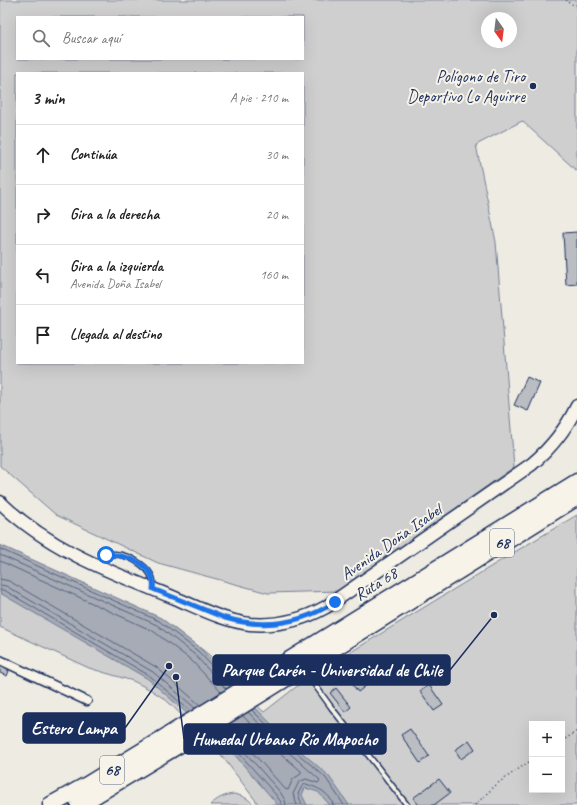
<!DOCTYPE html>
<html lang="es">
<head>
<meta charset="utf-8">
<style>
  :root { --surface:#fff; --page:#f2f2f2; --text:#222; --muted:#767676; --line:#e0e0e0 }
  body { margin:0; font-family:Caveat,sans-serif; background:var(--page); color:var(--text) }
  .controls { position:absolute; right:12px; bottom:12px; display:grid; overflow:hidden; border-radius:0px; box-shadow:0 4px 16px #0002 }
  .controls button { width:36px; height:36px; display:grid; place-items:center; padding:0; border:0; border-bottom:1px solid var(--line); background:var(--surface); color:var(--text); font:20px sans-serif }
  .compass { position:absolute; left:481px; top:12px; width:36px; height:36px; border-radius:50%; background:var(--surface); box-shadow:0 4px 16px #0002; rotate:166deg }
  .stop { position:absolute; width:12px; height:12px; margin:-9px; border:3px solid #1a73e8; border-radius:50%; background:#fff }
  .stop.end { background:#1a73e8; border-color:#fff; box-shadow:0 1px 4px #0008 }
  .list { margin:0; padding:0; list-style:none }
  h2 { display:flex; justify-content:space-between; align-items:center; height:52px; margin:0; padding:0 16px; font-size:17px }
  h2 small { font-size:13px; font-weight:400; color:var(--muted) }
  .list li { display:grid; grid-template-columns:26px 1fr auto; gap:12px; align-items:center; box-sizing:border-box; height:60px; padding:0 16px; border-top:1px solid var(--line) }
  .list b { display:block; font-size:15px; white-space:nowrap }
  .list p { margin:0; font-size:13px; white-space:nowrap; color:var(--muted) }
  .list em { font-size:13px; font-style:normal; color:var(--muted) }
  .icon { flex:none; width:22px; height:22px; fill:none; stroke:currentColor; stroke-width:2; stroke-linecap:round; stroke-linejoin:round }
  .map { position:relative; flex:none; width:577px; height:805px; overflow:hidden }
  .search { position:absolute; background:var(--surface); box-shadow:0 4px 16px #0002; left:16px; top:16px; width:288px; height:44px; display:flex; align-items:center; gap:10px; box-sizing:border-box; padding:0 14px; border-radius:0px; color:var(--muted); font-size:15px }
  .panel { position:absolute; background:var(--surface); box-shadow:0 4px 16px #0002; left:16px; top:72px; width:288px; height:292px; border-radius:0px }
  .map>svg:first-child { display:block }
  .green { fill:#cfcfcf; stroke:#757f96; fill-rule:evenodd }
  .water { fill:#a6abb5; stroke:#6e7992 }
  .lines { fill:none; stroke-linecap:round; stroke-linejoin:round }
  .shore { stroke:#536181; stroke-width:1 }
  .building { fill:#babdc2; stroke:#1b2f5e }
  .lane-casing { stroke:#1b2f5e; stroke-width:7 }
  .street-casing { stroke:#1b2f5e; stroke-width:11 }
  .secondary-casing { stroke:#1b2f5e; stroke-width:15 }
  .highway-casing { stroke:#1b2f5e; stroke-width:19 }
  .path { stroke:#1b2f5e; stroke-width:1.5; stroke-dasharray:1 3; stroke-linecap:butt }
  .lane { stroke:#f7f3e8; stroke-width:4 }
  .street { stroke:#f7f3e8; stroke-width:8 }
  .secondary { stroke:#f7f3e8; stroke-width:12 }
  .highway { stroke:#f7f3e8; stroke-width:16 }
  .route { stroke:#1a73e8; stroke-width:5 }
  .poi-dot { fill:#1b2f5e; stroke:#f7f3e8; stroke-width:1.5 }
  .labels { text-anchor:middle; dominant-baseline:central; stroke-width:4; stroke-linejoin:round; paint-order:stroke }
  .shield { fill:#f7f3e8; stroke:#5d6a87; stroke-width:1 }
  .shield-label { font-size:16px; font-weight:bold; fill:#1b2f5e }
  .poi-label { font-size:17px; fill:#1b2f5e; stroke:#f7f3e8; text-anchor:end }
  .street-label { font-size:17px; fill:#1b2f5e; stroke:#f7f3e8 }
  .leader { fill:none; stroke:#1b2f5e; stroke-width:1.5 }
  .callout-dot { fill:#1b2f5e; stroke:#f7f3e8; stroke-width:1.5 }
  .callout { fill:#1b2f5e; stroke:#1b2f5e; stroke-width:1.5 }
  .callout-label { font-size:18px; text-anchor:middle; font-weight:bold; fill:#fff }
</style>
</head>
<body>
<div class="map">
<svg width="577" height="805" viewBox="0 0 577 805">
  <rect width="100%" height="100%" fill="#eeebe2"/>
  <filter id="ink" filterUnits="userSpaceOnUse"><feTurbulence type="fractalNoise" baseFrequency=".025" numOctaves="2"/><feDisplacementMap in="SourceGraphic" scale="8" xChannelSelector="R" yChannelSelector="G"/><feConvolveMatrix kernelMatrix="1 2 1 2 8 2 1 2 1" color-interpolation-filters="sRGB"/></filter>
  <g filter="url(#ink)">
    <g class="green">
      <path d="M 0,0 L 577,0 L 577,171 L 522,121 L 476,145 L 496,242 L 514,467 L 339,591 L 268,593 L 158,563 L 56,515 L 0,466 ZM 17,17 L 303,17 L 303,59 L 17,59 ZM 487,18 L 511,18 L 511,42 L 487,42 ZM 17,73 L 303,73 L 303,363 L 17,363 Z"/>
      <path d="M 577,515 L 577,805 L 259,805 L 216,748 L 166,700 L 151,690 L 133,681 L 89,668 L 0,627 L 0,546 L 192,642 C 205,651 217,661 228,672 C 241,685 250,700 264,712 L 305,680 L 518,550 ZM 532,724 L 562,724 L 562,790 L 532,790 Z"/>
      <path d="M 234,794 C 243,796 248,798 254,805 L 210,805 C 218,798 224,795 234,794 Z"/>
    </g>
    <path class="water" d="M 0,545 L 161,618 L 201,649 L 243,695 L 282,735 L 328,775 L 349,805 L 330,805 L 318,792 L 305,788 L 302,795 L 307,805 L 278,805 L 220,738 L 198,723 L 148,679 L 0,593 Z"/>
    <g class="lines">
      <g class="shore">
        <path d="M 0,549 L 159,621 L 199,652 L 230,686"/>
        <path d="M 0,555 L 157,625 L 195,655 L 226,689"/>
        <path d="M 0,561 L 153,631 L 191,660 L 221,692"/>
        <path d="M 0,579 L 9,581 L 156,667 L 200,705"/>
        <path d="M 0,585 L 6,586 L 153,672 L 195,708"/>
        <path d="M 0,590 L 4,590 L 150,676 L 190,711"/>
        <path d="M 252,710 L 280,738 L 325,777 L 344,805"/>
        <path d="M 248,712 L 276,741 L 320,780 L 318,783 L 306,779 L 299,782 L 293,794 L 297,805"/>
        <path d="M 228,725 L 285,789 L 288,790 L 293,779 L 301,774 L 301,771 L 272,746 L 243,716"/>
        <path d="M 222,728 L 227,732 L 280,792 L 285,800 L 286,805"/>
        <path d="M 217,731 L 223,735 L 276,795 L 281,802 L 281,805"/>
        <path d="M 302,805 L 298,794 L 302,786 L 306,784 C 316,787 331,793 333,805"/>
      </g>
    </g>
    <g class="building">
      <path d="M 577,232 L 577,284 L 566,285 L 563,233 Z"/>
      <path d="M 527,377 L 540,383 L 528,411 L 514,405 Z"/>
      <path d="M 0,666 L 9,671 L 7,676 L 0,673 Z"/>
      <path d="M 372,670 L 378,676 L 358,692 L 353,685 Z"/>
      <path d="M 429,685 L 443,705 L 434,711 L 420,691 Z"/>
      <path d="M 336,688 L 351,707 L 345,712 L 330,693 Z"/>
      <path d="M 410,729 L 429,756 L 420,763 L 401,735 Z"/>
      <path d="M 469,740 L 475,749 L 461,759 L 455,750 Z"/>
      <path d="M 439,779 L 450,793 L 434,805 L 419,805 L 413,798 Z"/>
    </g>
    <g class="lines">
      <defs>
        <g id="lane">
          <path d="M 99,565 L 102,559 L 105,555 C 109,554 112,554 115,554 C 130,555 156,569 153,587"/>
          <path d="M 304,670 L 331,707 L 407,805"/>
        </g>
        <path id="street" d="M 0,660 L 87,701"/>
        <path id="secondary" d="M 0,502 C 49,550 113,573 175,598 C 199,608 224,621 250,624 C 277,626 303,620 326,607 L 532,464 C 552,447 566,429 577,406"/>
        <g id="highway">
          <path d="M 51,805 L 87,785 L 172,733 L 577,482"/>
          <path d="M 79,805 L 180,744 L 577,497"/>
        </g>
      </defs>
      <use href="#lane" class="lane-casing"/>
      <use href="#street" class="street-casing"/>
      <use href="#secondary" class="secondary-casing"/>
      <use href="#highway" class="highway-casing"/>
      <g class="path">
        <path d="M 567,0 L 566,1 L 571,4 L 577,5"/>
        <path d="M 562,741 L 577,731"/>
        <path d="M 475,805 L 498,783 L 532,760"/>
      </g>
      <use href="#lane" class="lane"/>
      <use href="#street" class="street"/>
      <use href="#secondary" class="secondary"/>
      <use href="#highway" class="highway"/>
    </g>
  </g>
  <g class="lines" filter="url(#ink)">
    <path class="route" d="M 106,555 C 125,553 157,565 153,589 L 225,618 C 264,629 301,624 335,602"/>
  </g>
  <circle class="poi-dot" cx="533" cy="86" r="4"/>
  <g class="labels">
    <g class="shield">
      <rect x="490" y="529" width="24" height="28" rx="3"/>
      <rect x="100" y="756" width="24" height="28" rx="3"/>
    </g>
    <g class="shield-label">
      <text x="502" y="543">68</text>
      <text x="112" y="770">68</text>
    </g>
    <g class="poi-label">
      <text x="525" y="76">Polígono de Tiro<tspan x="525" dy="20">Deportivo Lo Aguirre</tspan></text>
    </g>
    <g class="street-label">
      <text transform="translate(391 542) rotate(-35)">Avenida Doña Isabel</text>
      <text transform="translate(376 584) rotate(-32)">Ruta 68</text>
    </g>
  </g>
  <path class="leader" d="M494 615L450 670M169 666L125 728M176 677L184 739"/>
  <g class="callout-dot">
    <circle cx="494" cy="615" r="4"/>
    <circle cx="169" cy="666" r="4"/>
    <circle cx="176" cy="677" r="4"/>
  </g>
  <g class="callout">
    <rect x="213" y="655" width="237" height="30" rx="4"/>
    <rect x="23" y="713" width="102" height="30" rx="4"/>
    <rect x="184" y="724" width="202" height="30" rx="4"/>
  </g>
  <g class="callout-label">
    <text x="332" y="676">Parque Carén - Universidad de Chile</text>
    <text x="74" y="734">Estero Lampa</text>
    <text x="285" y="745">Humedal Urbano Río Mapocho</text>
  </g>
</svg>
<div class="controls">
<button>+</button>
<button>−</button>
</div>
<svg class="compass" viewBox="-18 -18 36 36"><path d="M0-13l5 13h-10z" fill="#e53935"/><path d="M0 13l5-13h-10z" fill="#767676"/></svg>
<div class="stop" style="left:106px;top:555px"></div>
<div class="stop end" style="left:335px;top:602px"></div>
<div class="search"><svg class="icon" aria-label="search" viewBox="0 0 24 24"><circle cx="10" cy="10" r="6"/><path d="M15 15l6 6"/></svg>Buscar aquí</div>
<section class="panel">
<h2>3 min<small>A pie · 210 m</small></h2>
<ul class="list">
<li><svg class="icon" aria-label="ahead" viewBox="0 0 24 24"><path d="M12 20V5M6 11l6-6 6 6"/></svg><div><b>Continúa</b></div><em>30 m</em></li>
<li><svg class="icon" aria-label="right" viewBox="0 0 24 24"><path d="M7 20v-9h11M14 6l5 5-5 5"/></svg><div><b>Gira a la derecha</b></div><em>20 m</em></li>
<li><svg class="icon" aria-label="left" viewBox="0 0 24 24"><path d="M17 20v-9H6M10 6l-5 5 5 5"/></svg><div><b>Gira a la izquierda</b><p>Avenida Doña Isabel</p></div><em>160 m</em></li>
<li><svg class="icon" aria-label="arrive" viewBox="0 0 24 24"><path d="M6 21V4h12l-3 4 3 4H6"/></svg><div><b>Llegada al destino</b></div></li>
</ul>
</section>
</div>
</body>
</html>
